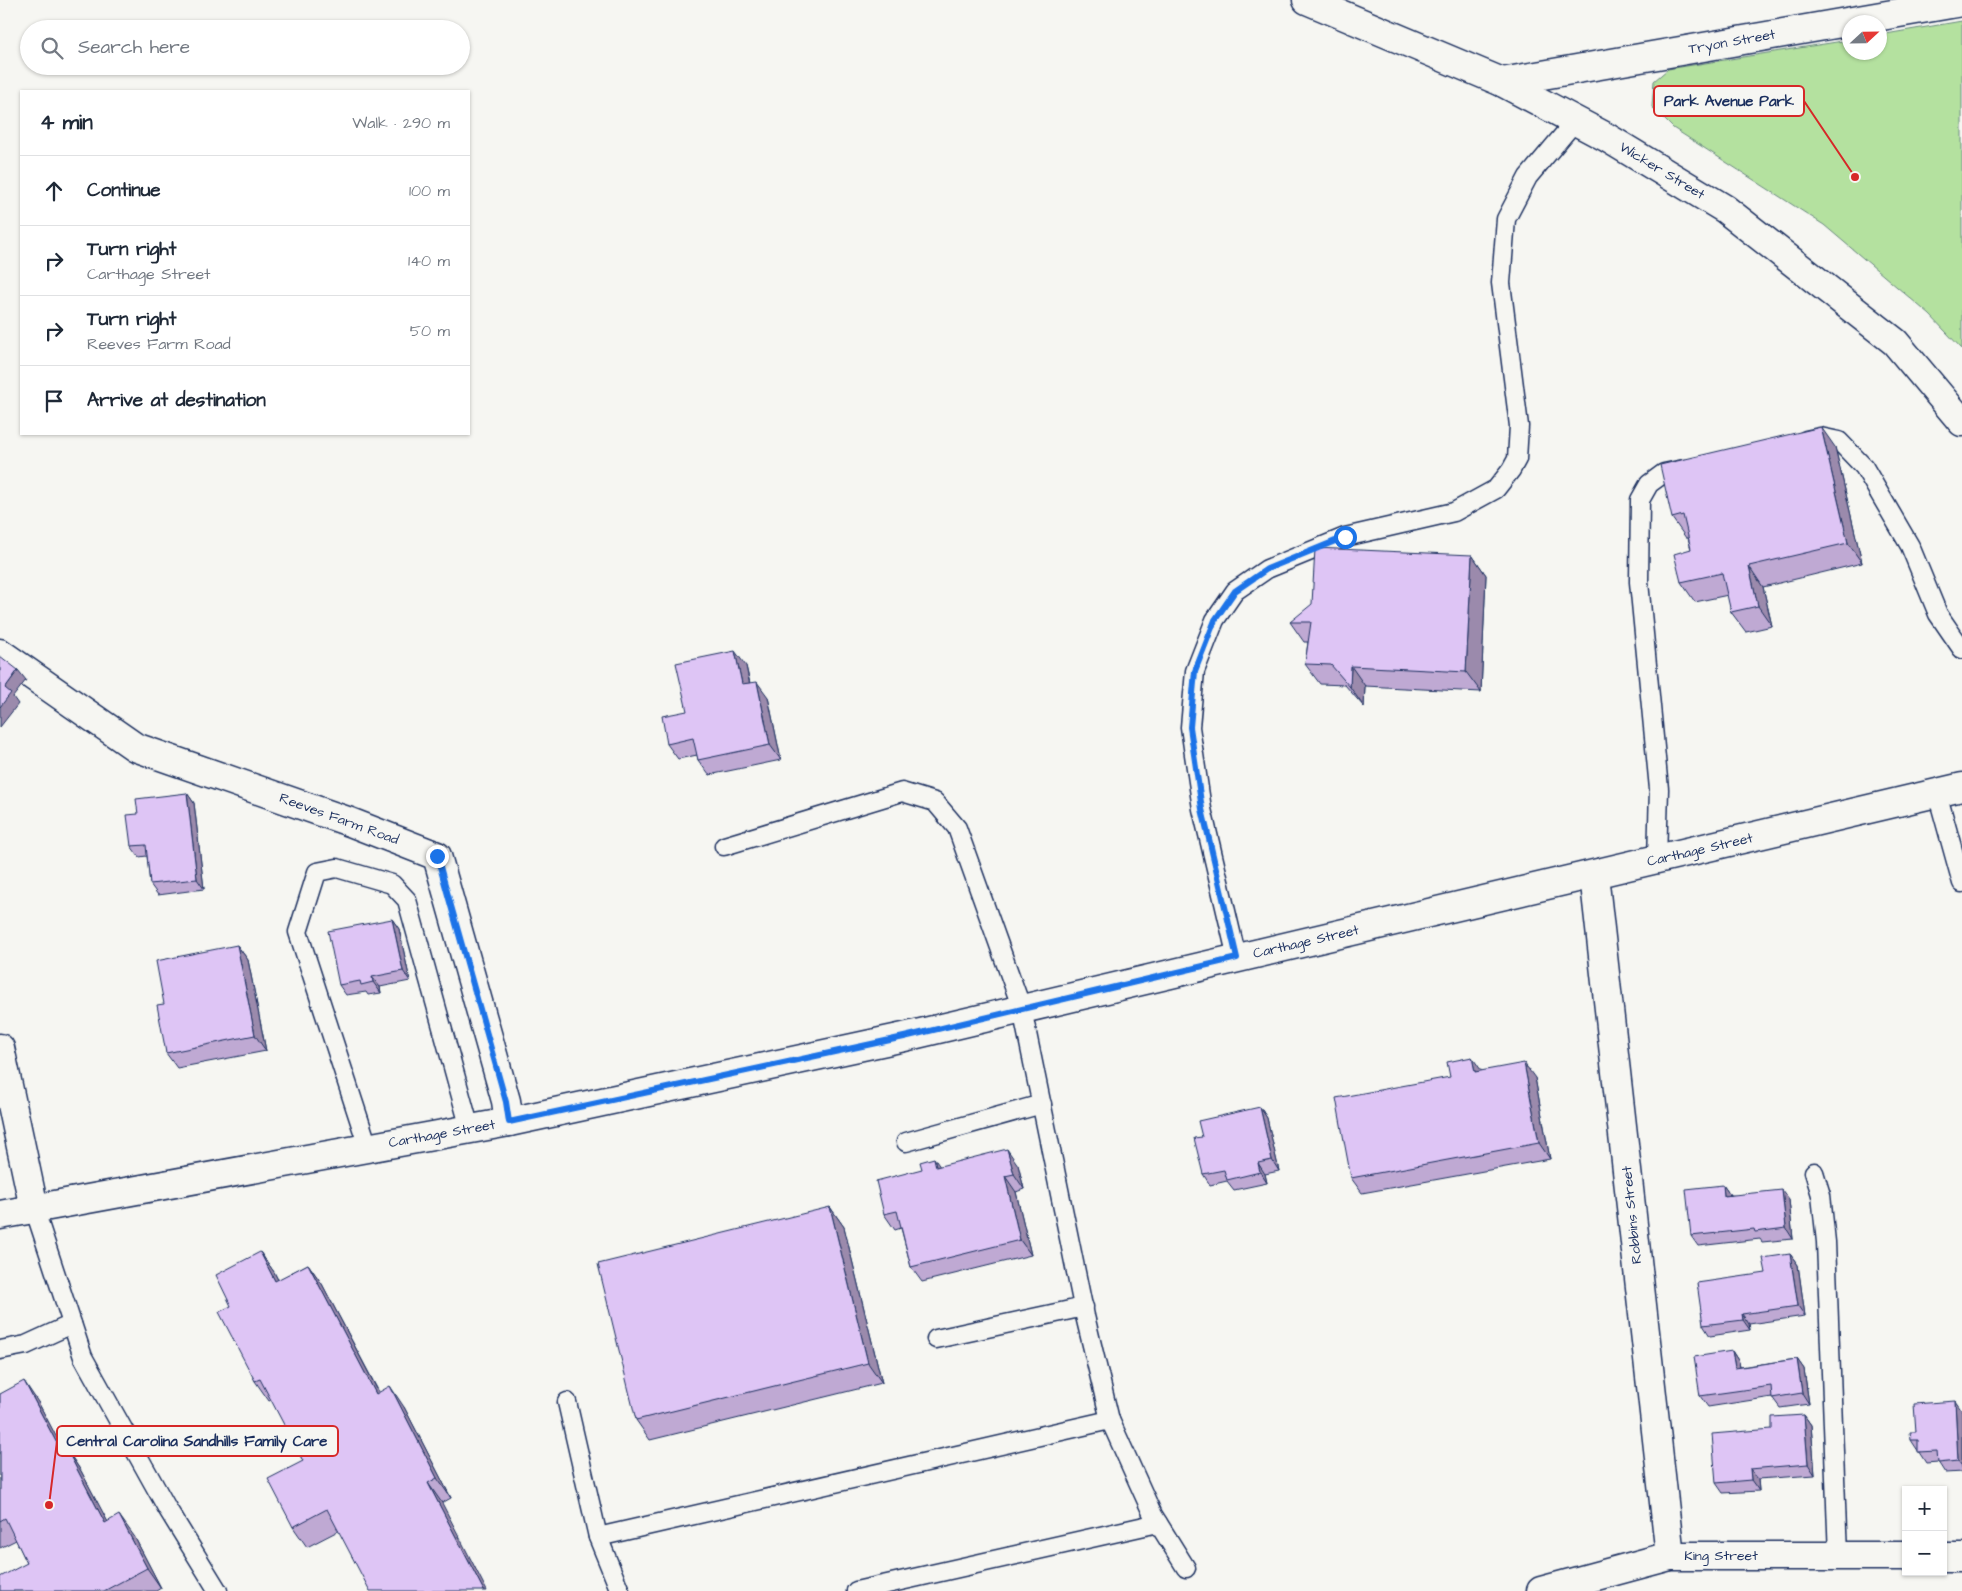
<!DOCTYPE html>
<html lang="en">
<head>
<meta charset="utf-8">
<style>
  :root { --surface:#fff; --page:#f2f2f3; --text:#1f2937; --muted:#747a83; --line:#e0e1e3 }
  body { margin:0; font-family:"Architects Daughter",sans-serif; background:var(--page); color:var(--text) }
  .controls { position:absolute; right:15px; bottom:15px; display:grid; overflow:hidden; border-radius:0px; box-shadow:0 1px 4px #0004 }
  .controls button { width:45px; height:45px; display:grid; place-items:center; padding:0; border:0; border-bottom:1px solid var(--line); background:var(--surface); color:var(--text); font:25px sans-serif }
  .compass { position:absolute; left:1842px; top:15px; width:45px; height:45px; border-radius:50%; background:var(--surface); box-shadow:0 1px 4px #0004; rotate:68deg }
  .stop { position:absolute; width:15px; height:15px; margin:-11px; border:4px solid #1a73e8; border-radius:50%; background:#fff }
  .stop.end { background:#1a73e8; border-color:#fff; box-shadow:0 1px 5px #0008 }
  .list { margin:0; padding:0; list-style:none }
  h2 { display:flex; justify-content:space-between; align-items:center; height:65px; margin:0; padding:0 20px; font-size:21px }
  h2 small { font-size:16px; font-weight:400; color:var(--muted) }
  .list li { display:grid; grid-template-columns:32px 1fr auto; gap:15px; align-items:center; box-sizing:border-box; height:70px; padding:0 20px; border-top:1px solid var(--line) }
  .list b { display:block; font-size:19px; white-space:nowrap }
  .list p { margin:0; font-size:16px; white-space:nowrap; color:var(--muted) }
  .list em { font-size:16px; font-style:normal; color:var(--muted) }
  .icon { flex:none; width:28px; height:28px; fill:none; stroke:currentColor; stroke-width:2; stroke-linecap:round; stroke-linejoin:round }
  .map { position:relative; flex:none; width:1962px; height:1591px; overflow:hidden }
  .search { position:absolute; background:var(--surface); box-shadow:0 1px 4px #0004; left:20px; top:20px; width:450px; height:55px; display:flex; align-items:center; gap:12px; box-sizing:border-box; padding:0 18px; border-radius:28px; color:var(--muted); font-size:19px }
  .panel { position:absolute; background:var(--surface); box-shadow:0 1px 4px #0004; left:20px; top:90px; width:450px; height:345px; border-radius:0px }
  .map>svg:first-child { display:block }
  .green { fill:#b4e19f; stroke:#68887e }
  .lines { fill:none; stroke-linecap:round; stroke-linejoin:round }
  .service-casing { stroke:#1b2f5e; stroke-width:21 }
  .minor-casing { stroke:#1b2f5e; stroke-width:31 }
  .secondary-casing { stroke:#1b2f5e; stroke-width:31 }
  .primary-casing { stroke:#1b2f5e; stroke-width:31 }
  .service { stroke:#f6f6f2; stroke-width:18 }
  .minor { stroke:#f6f6f2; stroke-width:28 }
  .secondary { stroke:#f6f6f2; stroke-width:28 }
  .primary { stroke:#f6f6f2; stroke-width:28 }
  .wall { fill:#bfa9d3; stroke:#1b2f5e }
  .shaded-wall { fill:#9b8aac; stroke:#1b2f5e }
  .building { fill:#dec5f5; stroke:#1b2f5e }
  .route { stroke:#1a73e8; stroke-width:6 }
  .labels { text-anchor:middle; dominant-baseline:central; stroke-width:4; stroke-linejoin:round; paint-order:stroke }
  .street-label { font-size:14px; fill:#1b2f5e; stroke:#f6f6f2 }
  .leader { fill:none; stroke:#d62828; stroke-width:2 }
  .callout-dot { fill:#d62828; stroke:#f6f6f2; stroke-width:2 }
  .callout { fill:#f6f6f2; stroke:#d62828; stroke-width:2 }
  .callout-label { font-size:15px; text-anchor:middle; font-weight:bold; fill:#1b2f5e }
</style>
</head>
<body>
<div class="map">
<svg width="1962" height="1591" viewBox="0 0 1962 1591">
  <rect width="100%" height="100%" fill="#f6f6f2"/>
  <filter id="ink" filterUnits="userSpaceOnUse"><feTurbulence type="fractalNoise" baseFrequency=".02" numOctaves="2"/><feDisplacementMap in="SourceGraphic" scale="10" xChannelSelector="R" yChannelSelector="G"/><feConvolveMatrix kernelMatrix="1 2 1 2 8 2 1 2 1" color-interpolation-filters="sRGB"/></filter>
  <g filter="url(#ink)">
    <path class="green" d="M 1962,21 L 1962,349 L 1930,315 L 1824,225 L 1673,128 L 1652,107 L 1654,81 L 1668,69 L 1849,40 L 1850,52 L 1880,52 L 1880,35 Z"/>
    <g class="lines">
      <defs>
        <g id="service">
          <path d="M 1806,440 L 1820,437 L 1839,441 L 1864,467 L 1910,546 L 1938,614 L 1962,649"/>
          <path d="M 1937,793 L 1962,883"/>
          <path d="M 724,846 L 902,792 L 935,802 L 957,828 L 1022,1009 L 1085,1316 L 1110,1420 L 1153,1515 L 1186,1568"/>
          <path d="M 1657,860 L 1659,789 L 1639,582 L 1640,500 L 1649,484 L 1664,473 L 1684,469"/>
          <path d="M 1237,958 L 1202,809 L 1190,727 L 1195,671 L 1215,620 L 1235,591 L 1267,569 L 1345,537 L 1454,512 L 1496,489 L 1511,470 L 1517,459 L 1519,426 L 1501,283 L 1506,219 L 1528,177 L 1575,121"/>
          <path d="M 906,1142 L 1042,1104"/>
          <path d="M 368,1147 L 298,932 L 317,872 L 337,868 L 392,884 L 407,900 L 470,1129"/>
          <path d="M 1814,1172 L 1821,1195 L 1826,1242 L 1838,1556"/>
          <path d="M 34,1208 L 83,1357 L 167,1508 L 218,1591"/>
          <path d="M 936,1339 L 1084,1307"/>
          <path d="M 0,1350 L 26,1345 L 72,1324"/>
          <path d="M 567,1402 L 598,1537 L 620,1591"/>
          <path d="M 598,1537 L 1110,1420"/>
          <path d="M 856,1591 L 1158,1523"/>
        </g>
        <g id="minor">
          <path d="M 1502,82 L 1962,2"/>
          <path d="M 0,653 L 135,747 L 350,822 L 437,856 L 506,1101 L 509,1122"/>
          <path d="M 1594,875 L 1670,1556"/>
          <path d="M 0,1048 L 34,1208"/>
          <path d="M 1943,1557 L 1962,1557"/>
          <path d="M 1541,1591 L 1670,1556 L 1906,1556"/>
        </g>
        <path id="secondary" d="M 0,1215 L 509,1122 L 904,1037 L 1962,787"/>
        <path id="primary" d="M 1307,0 L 1502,82 L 1606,137 L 1725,209 L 1895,342 L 1962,422"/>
      </defs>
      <use href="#service" class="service-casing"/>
      <use href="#minor" class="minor-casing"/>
      <use href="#secondary" class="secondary-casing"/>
      <use href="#primary" class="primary-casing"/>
      <use href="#service" class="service"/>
      <use href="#minor" class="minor"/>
      <use href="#secondary" class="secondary"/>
      <use href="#primary" class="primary"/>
    </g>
    <g class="wall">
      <path d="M 1835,447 L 1862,563 L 1763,587 L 1772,626 L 1746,632 L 1731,612 L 1728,595 L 1695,602 L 1681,582 L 1691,549 L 1688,538 L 1686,538 L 1672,518 Z"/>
      <path d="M 1472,555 L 1486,575 L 1481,692 L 1365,686 L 1364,707 L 1345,685 L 1320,684 L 1305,664 L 1308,642 L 1304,642 L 1290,622 Z"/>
      <path d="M 746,666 L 750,683 L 768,697 L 781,760 L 709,775 L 698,760 L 697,755 L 678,759 L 667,744 L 687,711 Z"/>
      <path d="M 187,793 L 194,803 L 204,889 L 158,895 L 150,884 L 147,856 L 139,857 L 131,846 L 138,814 Z"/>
      <path d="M 392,919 L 399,929 L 410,981 L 380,987 L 381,993 L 368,995 L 366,992 L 346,995 L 339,985 Z"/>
      <path d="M 237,945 L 248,960 L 266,1051 L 177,1068 L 166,1053 L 164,1004 Z"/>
      <path d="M 1482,1071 L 1535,1078 L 1550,1159 L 1362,1193 L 1351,1178 L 1450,1077 Z"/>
      <path d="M 1260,1107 L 1267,1118 L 1279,1171 L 1265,1174 L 1267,1183 L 1234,1190 L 1227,1181 L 1210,1185 L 1203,1174 L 1202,1137 Z"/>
      <path d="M 1018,1165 L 1024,1189 L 1016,1192 L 1031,1255 L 922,1282 L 911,1267 L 901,1228 L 895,1230 L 884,1214 Z"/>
      <path d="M 1723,1185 L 1730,1195 L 1789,1200 L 1793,1239 L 1762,1242 L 1760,1239 L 1698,1246 L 1691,1236 Z"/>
      <path d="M 830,1207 L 844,1227 L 882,1383 L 650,1440 L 636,1420 Z"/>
      <path d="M 260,1252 L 274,1272 L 278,1280 L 308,1264 L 322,1284 L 379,1392 L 404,1407 L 451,1498 L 442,1503 L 338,1531 L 307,1547 L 293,1527 L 303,1461 L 272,1400 L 269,1401 L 255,1381 L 231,1306 Z"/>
      <path d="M 1790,1254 L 1798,1265 L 1805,1316 L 1749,1324 L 1750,1330 L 1710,1336 L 1703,1325 L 1766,1273 Z"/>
      <path d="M 1732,1351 L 1739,1362 L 1740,1367 L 1797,1359 L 1804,1369 L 1809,1404 L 1780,1408 L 1772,1397 L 1708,1407 L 1700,1396 Z"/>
      <path d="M 0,1394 L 38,1402 L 64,1452 L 67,1450 L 81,1471 L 107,1521 L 134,1536 L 161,1588 L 156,1591 L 0,1591 L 27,1563 L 16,1540 L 0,1548 Z"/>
      <path d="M 1962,1411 L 1962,1472 L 1945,1473 L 1938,1462 L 1926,1463 L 1911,1440 L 1916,1432 Z"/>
      <path d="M 1804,1415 L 1811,1425 L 1815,1475 L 1758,1479 L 1759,1491 L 1723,1493 L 1716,1483 L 1772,1429 Z"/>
    </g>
    <g class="shaded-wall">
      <path d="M 1821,427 L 1835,447 L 1862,563 L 1848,543 Z"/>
      <path d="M 1472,555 L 1486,575 L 1481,692 L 1466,672 Z"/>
      <path d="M 1749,566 L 1763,587 L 1772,626 L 1758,606 Z"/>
      <path d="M 735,651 L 746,666 L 753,700 L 742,684 Z"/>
      <path d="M 1351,666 L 1365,686 L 1364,707 L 1350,687 Z"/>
      <path d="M 18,670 L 26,680 L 13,697 L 18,704 L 0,727 L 0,707 L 5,688 Z"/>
      <path d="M 757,682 L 768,697 L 781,760 L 770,745 Z"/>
      <path d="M 187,793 L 194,803 L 204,889 L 197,879 Z"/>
      <path d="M 392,919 L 399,929 L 410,981 L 403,971 Z"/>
      <path d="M 237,945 L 248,960 L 266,1051 L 255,1035 Z"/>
      <path d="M 372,977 L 380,987 L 381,993 L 373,982 Z"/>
      <path d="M 1472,1057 L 1483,1073 L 1475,1072 Z"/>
      <path d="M 1524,1063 L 1535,1078 L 1550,1159 L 1539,1143 Z"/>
      <path d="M 1260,1107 L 1267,1118 L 1279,1171 L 1272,1160 Z"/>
      <path d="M 1007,1149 L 1018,1165 L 1024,1189 L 1014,1174 Z"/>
      <path d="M 934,1158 L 945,1174 L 936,1167 Z"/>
      <path d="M 1258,1163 L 1265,1174 L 1267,1183 L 1260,1172 Z"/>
      <path d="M 1005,1176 L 1016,1192 L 1031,1255 L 1020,1240 Z"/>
      <path d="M 1723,1185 L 1730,1195 L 1724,1196 Z"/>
      <path d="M 1782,1190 L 1789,1200 L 1793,1239 L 1786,1228 Z"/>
      <path d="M 830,1207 L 844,1227 L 882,1383 L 868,1363 Z"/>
      <path d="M 260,1252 L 274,1272 L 289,1302 L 275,1281 Z"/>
      <path d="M 1790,1254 L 1798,1265 L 1805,1316 L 1798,1306 Z"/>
      <path d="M 308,1264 L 322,1284 L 390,1414 L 376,1394 Z"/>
      <path d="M 1742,1314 L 1749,1324 L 1750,1330 L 1743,1320 Z"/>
      <path d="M 1732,1351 L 1739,1362 L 1742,1379 L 1735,1368 Z"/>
      <path d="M 1797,1359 L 1804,1369 L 1809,1404 L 1802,1393 Z"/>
      <path d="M 24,1381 L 38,1402 L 76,1474 L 62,1453 Z"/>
      <path d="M 390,1386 L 404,1407 L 451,1498 L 437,1478 Z"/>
      <path d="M 1955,1401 L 1962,1411 L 1962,1466 L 1958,1461 Z"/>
      <path d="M 1804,1415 L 1811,1425 L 1815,1475 L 1808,1464 Z"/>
      <path d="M 67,1450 L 81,1471 L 119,1543 L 105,1523 Z"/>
      <path d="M 1750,1469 L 1758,1479 L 1759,1491 L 1751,1480 Z"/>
      <path d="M 428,1483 L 442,1503 L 487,1591 L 484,1591 Z"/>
      <path d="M 119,1515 L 134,1536 L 161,1588 L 147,1568 Z"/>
    </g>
    <g class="building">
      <path d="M 1821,427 L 1848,543 L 1749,566 L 1758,606 L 1731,612 L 1722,573 L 1681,582 L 1674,554 L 1691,549 L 1683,515 L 1672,518 L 1660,465 Z"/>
      <path d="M 1315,548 L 1472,555 L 1466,672 L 1351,666 L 1350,687 L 1331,665 L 1305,664 L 1311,622 L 1290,622 L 1312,604 Z"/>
      <path d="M 735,651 L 742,684 L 757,682 L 770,745 L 698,760 L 693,738 L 667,744 L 662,716 L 687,711 L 676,663 Z"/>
      <path d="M 0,656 L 18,670 L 5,688 L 11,693 L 0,707 Z"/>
      <path d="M 187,793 L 197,879 L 150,884 L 146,845 L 131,846 L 127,815 L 138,814 L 136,799 Z"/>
      <path d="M 392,919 L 403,971 L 372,977 L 373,982 L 361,985 L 360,981 L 339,985 L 328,931 Z"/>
      <path d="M 237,945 L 255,1035 L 166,1053 L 157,1005 L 164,1004 L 156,961 Z"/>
      <path d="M 1472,1057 L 1475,1072 L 1524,1063 L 1539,1143 L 1351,1178 L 1336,1098 L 1450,1077 L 1447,1062 Z"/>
      <path d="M 1260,1107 L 1272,1160 L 1258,1163 L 1260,1172 L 1227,1180 L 1224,1170 L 1203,1174 L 1194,1138 L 1202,1137 L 1198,1121 Z"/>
      <path d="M 1007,1149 L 1014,1174 L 1005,1176 L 1020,1240 L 911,1267 L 897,1211 L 884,1214 L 876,1181 L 922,1169 L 920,1162 L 934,1158 L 936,1167 Z"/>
      <path d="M 1723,1185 L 1724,1196 L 1782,1190 L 1786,1228 L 1755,1232 L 1754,1229 L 1691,1236 L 1686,1189 Z"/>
      <path d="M 830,1207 L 868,1363 L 636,1420 L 598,1264 Z"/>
      <path d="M 260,1252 L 275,1281 L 308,1264 L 376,1394 L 390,1386 L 437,1478 L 428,1483 L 484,1591 L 370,1591 L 327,1509 L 293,1527 L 268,1479 L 303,1461 L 260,1379 L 255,1381 L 219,1312 L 231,1306 L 216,1275 Z"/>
      <path d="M 1790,1254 L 1798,1306 L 1742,1314 L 1743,1320 L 1703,1325 L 1697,1283 L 1766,1273 L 1763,1258 Z"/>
      <path d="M 1732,1351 L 1735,1368 L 1797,1359 L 1802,1393 L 1772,1398 L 1771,1386 L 1700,1396 L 1694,1357 Z"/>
      <path d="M 24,1381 L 62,1453 L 67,1450 L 105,1523 L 119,1515 L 147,1568 L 104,1591 L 0,1591 L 0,1577 L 27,1563 L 5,1518 L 0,1521 L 0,1394 Z"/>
      <path d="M 1955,1401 L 1958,1461 L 1938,1463 L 1937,1451 L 1918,1452 L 1918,1440 L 1911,1440 L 1910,1432 L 1916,1432 L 1914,1404 Z"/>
      <path d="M 1804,1415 L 1808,1464 L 1750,1469 L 1751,1480 L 1716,1483 L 1712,1434 L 1772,1429 L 1772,1417 Z"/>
    </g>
  </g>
  <g class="lines" filter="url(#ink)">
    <path class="route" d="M 437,856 L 506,1102 L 509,1122 L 904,1037 L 1237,958 L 1202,809 L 1190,727 L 1195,671 L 1215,620 L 1235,591 L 1267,569 L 1345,537"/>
  </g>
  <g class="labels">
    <g class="street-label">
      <text transform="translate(1732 42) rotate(-10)">Tryon Street</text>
      <text transform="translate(1662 171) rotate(31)">Wicker Street</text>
      <text transform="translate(339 819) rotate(20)">Reeves Farm Road</text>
      <text transform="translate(1700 850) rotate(-13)">Carthage Street</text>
      <text transform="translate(1306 942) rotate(-13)">Carthage Street</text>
      <text transform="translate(442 1134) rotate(-10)">Carthage Street</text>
      <text transform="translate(1632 1215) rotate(-96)">Robbins Street</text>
      <text x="1721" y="1556">King Street</text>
    </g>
  </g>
  <path class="leader" d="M1855 177L1804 101M49 1505L57 1441"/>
  <g class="callout-dot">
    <circle cx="1855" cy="177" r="5"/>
    <circle cx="49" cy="1505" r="5"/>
  </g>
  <g class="callout">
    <rect x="1654" y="86" width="150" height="30" rx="5"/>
    <rect x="57" y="1426" width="281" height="30" rx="5"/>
  </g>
  <g class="callout-label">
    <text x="1729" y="106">Park Avenue Park</text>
    <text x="197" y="1446">Central Carolina Sandhills Family Care</text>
  </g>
</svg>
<div class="controls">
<button>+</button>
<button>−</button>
</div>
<svg class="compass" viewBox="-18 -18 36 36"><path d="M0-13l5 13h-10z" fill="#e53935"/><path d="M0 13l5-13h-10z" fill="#747a83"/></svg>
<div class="stop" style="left:1345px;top:537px"></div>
<div class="stop end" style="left:437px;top:856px"></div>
<div class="search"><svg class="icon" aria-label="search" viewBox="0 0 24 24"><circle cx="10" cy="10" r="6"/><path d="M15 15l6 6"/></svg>Search here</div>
<section class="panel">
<h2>4 min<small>Walk · 290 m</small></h2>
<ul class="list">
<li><svg class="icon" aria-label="ahead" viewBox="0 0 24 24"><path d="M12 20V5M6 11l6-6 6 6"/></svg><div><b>Continue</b></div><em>100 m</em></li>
<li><svg class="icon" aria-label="right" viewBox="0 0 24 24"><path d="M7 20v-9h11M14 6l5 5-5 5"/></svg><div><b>Turn right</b><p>Carthage Street</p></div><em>140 m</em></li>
<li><svg class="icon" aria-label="right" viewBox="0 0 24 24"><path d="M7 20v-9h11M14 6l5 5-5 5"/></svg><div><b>Turn right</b><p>Reeves Farm Road</p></div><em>50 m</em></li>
<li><svg class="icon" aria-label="arrive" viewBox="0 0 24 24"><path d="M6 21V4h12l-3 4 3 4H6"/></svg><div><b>Arrive at destination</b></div></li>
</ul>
</section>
</div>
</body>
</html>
